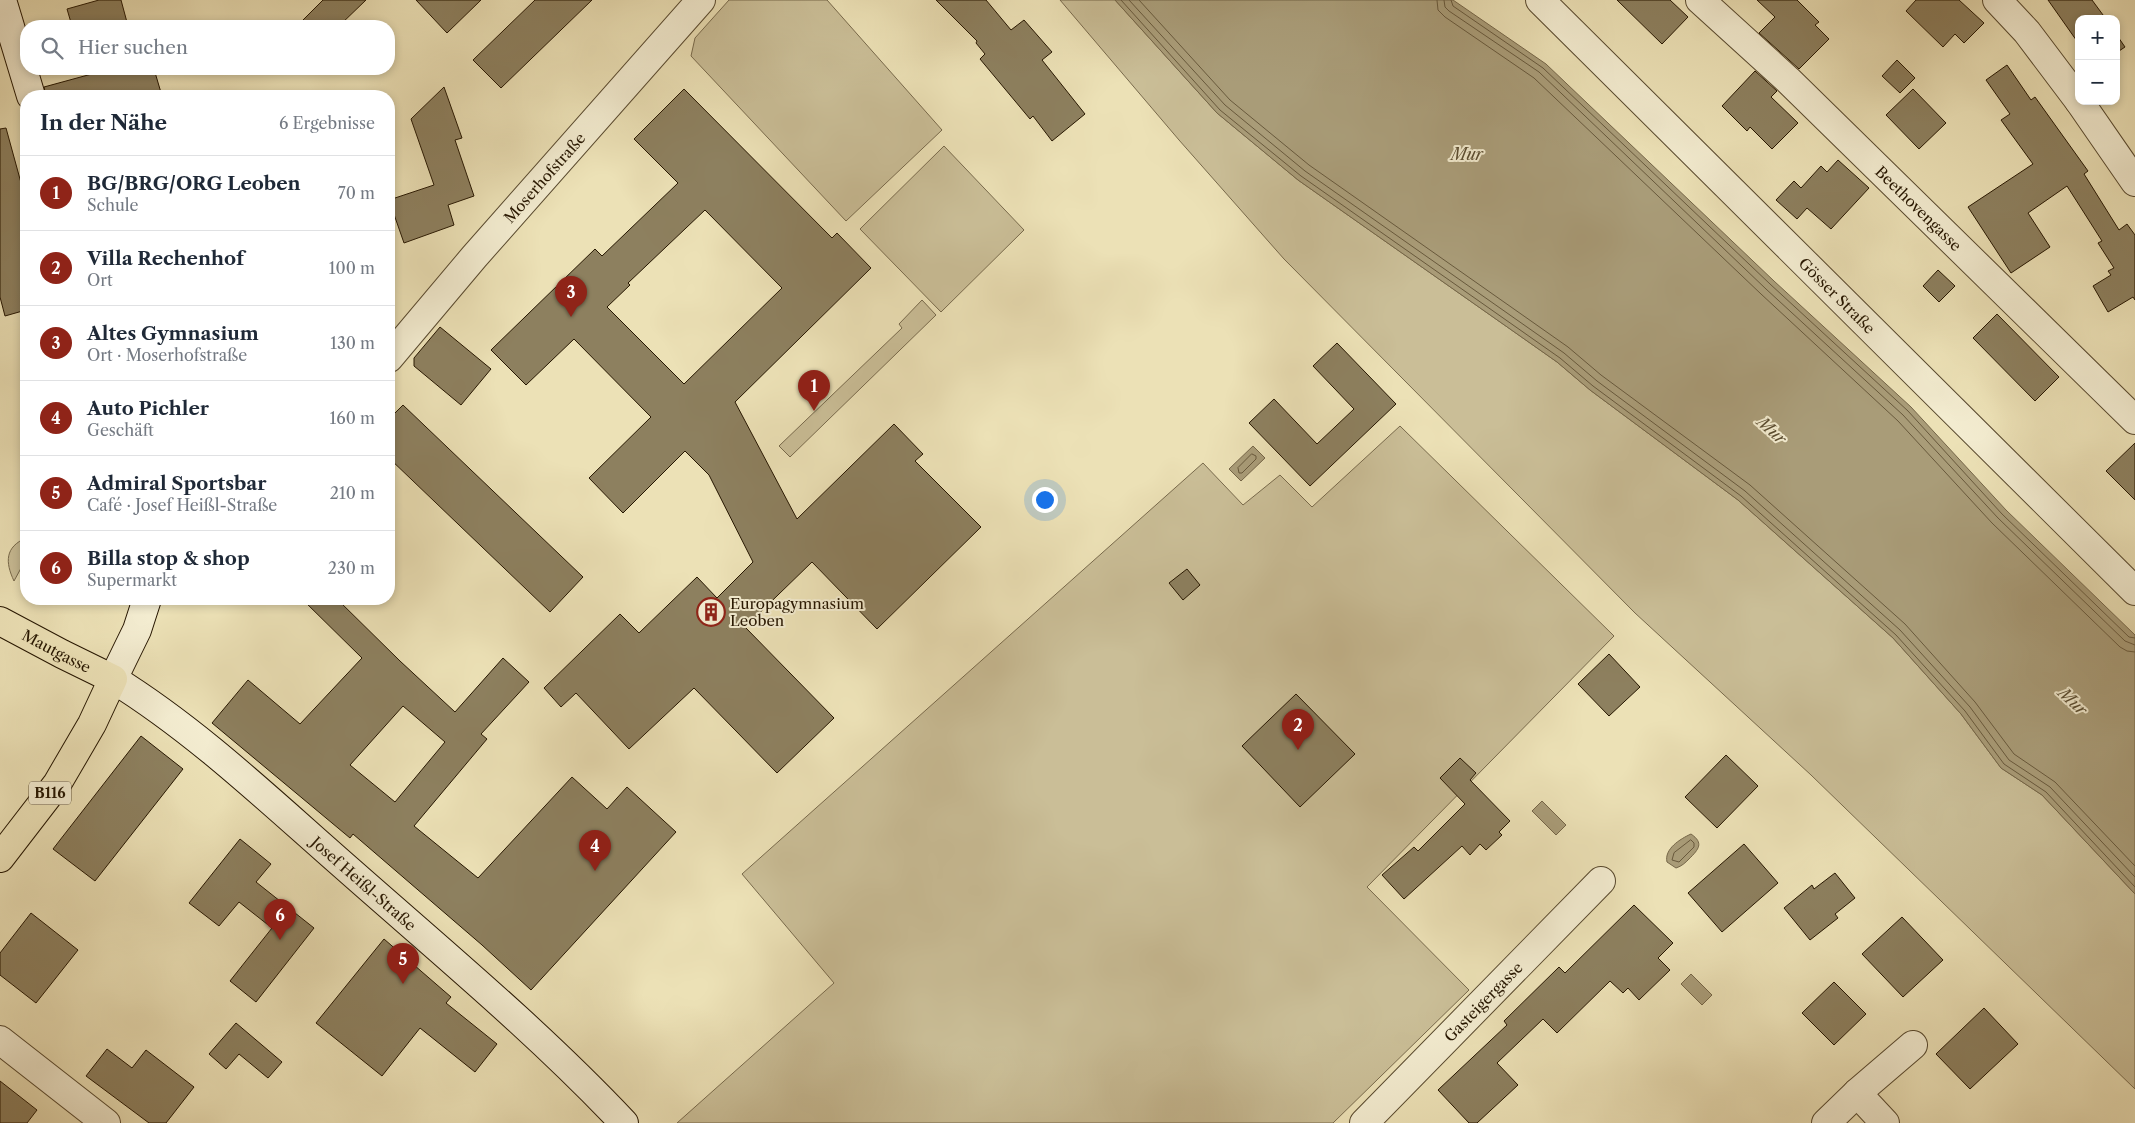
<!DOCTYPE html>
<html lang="de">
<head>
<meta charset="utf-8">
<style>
  :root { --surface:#fff; --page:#f2f2f3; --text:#1f2937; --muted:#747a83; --line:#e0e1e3; --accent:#8f2418 }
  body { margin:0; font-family:"Libre Caslon Text",serif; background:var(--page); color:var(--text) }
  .controls { position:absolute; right:15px; top:15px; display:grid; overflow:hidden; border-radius:10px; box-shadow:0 2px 8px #0003 }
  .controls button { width:45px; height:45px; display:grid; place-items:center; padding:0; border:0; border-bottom:1px solid var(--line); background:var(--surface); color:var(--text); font:25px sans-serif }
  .you { position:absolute; left:1044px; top:499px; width:18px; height:18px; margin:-12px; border:4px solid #fff; border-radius:50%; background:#1a73e8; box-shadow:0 0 0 8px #1a73e833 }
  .badge { display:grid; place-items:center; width:32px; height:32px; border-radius:50%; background:var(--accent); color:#fff; font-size:16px; font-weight:700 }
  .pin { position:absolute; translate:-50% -41px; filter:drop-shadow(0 1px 2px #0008) }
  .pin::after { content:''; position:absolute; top:26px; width:18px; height:15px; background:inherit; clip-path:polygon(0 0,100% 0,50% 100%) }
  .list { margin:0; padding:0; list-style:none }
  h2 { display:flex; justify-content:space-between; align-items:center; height:65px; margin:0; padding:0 20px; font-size:21px }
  h2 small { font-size:16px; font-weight:400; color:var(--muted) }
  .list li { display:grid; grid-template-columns:32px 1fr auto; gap:15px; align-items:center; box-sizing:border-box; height:75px; padding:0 20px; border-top:1px solid var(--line) }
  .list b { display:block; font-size:19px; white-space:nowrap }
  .list p { margin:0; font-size:16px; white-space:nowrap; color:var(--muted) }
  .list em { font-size:16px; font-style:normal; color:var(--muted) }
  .icon { flex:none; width:28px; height:28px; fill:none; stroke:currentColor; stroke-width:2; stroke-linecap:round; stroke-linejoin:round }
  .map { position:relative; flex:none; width:2135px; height:1123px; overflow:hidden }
  .search { position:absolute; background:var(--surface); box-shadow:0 2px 8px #0003; left:20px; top:20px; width:375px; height:55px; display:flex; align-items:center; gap:12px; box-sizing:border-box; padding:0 18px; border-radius:20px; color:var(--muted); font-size:19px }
  .panel { position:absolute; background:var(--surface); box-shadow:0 2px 8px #0003; left:20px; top:90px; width:375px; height:515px; border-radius:20px }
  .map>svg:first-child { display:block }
  .green { fill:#cabe97; stroke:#786a4c }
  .water { fill:#a99c78; stroke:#756648 }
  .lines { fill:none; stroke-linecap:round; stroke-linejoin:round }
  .shore { stroke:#68593c; stroke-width:1 }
  .building { fill:#8d805f; stroke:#261600; fill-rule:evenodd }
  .minor-casing { stroke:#58492e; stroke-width:30 }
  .secondary-casing { stroke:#261600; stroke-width:30 }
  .primary-casing { stroke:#261600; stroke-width:30 }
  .minor { stroke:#f3ecd0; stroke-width:28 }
  .secondary { stroke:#f3ecd0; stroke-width:28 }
  .primary { stroke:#ece1b6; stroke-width:28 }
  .labels { text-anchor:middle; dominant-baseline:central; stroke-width:4; stroke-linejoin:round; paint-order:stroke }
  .shield { fill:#f3ecd0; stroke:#64563e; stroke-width:1 }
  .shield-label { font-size:14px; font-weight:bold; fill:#261600 }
  .street-label { font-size:15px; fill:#261600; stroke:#f3ecd0 }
  .poi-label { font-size:15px; fill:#261600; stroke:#f3ecd0; text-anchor:start }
  .water-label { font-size:16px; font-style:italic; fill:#5a4c30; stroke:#f3ecd0 }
</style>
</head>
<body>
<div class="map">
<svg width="2135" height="1123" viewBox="0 0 2135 1123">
  <rect width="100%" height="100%" fill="#ece1b6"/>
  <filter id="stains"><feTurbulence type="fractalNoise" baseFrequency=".004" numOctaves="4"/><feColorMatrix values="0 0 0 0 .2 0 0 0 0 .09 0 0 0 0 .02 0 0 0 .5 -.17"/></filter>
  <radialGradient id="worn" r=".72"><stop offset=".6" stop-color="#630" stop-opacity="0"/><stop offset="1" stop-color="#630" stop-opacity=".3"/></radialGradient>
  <g class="green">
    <path d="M 729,0 L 827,0 L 942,130 L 846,221 L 691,56 L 695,38 Z"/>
    <path d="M 1060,0 L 1115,0 L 1217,113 L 1298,180 L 1557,362 L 1590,390 L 1738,500 L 1893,638 L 1961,714 L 2001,768 L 2042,795 L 2135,894 L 2135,1089 L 1811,775 L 1635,613 L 1284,259 L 1179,140 Z"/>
    <path d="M 944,146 L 1024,230 L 941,312 L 860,229 Z"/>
    <path d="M 922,300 L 936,315 L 790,457 L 779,446 L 902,328 L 899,324 Z"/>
    <path d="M 1400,426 L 1614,636 L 1367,887 L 1469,990 L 1333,1123 L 677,1123 L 834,983 L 742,874 L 1203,463 L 1243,505 L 1280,475 L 1312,507 Z"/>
    <path d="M 26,538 L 26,559 L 14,581 C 5,562 5,547 26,538 Z"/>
  </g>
  <g class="water">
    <path d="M 1115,0 L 1453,0 L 1546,64 L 1774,281 L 1911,407 L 2006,510 L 2135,635 L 2135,894 L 2042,795 L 2001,768 L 1961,714 L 1893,638 L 1738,500 L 1590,390 L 1557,362 L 1298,180 L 1217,113 Z"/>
    <path d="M 1253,446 L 1265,458 L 1241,481 L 1229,469 Z"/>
    <path d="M 1542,801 L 1566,825 L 1556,835 L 1532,811 Z"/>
    <path d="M 1691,834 C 1704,843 1699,849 1689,859 C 1685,863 1682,866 1676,868 L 1667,862 C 1664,849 1680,839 1691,834 Z"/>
    <path d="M 1691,974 L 1712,995 L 1702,1005 L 1681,984 Z"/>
  </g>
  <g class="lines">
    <g class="shore">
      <path d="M 1121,0 L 1220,110 L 1301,176 L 1560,358 L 1593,386 L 1741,496 L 1896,635 L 1965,711 L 2004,764 L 2046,792 L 2135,887"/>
      <path d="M 1129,0 L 1225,105 L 1305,171 L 1564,353 L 1597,381 L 1745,491 L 1900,630 L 1970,707 L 2009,760 L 2050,787 L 2135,877"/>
      <path d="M 1139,0 L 1230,100 L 1309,165 L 1568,347 L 1601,375 L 1750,485 L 1905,624 L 1975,702 L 2014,754 L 2055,782 L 2135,866"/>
      <path d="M 1437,0 L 1438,10 L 1445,17 L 1534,78 L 1761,294 L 1898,421 L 1992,523 L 2120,647 L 2127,651 L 2135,652"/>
      <path d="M 1444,0 L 1445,7 L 1449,11 L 1539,72 L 1766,289 L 1903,415 L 1998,518 L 2125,641 L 2135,645"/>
      <path d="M 1451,0 L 1453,6 L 1543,68 L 1770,284 L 1908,411 L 2002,514 L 2129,637 L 2135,638"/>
      <path d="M 1252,454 L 1256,456 L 1256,459 L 1242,473 L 1239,473 L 1238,468 Z"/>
      <path d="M 1691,840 L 1694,843 L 1694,847 L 1679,862 L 1672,860 L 1674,853 Z"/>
    </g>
  </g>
  <g class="building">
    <path d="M 99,0 L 121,0 L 128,26 L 72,26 L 67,9 Z"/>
    <path d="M 323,0 L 366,0 L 339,26 L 297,26 Z"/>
    <path d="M 416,0 L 481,0 L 447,33 Z"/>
    <path d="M 535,0 L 592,0 L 501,88 L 473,60 Z"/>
    <path d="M 936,0 L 986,0 L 1011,30 L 1024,20 L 1052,52 L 1042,60 L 1085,114 L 1052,141 L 1033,116 L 1030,119 L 980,59 L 985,54 L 976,43 L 977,41 Z"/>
    <path d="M 1617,0 L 1670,0 L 1688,17 L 1662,44 Z"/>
    <path d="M 1757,0 L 1797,0 L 1819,22 L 1815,25 L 1829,39 L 1799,69 L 1759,33 L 1775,17 Z"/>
    <path d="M 1916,0 L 1959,0 L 1984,23 L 1964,43 L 1955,34 L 1943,47 L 1906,11 Z"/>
    <path d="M 2048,0 L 2092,0 L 2106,19 L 2079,19 L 2079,44 Z"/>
    <path d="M 2116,34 L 2125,47 L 2116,53 Z"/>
    <path d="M 1897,60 L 1915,78 L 1900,93 L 1882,76 Z"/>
    <path d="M 2007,65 L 2031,100 L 2035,97 L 2088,171 L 2084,174 L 2119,230 L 2127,224 L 2135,235 L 2135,300 L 2133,297 L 2108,312 L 2093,286 L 2111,275 L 2108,271 L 2114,268 L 2098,243 L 2102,241 L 2067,186 L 2028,213 L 2050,247 L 2011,273 L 1968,207 L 2033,164 L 2001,120 L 2010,114 L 1986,80 Z"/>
    <path d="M 110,69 L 154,69 L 162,96 L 46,96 L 44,87 Z"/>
    <path d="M 1755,71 L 1777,91 L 1771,97 L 1798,123 L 1772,149 L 1750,127 L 1747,131 L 1722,106 Z"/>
    <path d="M 444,87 L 462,138 L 455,140 L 474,196 L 448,205 L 454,225 L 404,243 L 389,200 L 434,185 L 411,119 Z"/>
    <path d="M 684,89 L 832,238 L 837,233 L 871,268 L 735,402 L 797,519 L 894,424 L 923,454 L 915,461 L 981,527 L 877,629 L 812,562 L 745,627 L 834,718 L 777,773 L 694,688 L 629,749 L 576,693 L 561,707 L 544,688 L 620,614 L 639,633 L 697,577 L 717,598 L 753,562 L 709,475 L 685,451 L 623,513 L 589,478 L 651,417 L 574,339 L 526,385 L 491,350 L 595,249 L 602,256 L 678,183 L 634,139 ZM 705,210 L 782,288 L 684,384 L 607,307 L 630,285 L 628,283 Z"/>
    <path d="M 1913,89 L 1946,123 L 1919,149 L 1886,115 Z"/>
    <path d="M 6,128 L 26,201 L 26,310 L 5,316 L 0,297 L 0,129 Z"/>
    <path d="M 1838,160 L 1869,188 L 1831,229 L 1807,208 L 1797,219 L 1776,200 L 1794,181 L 1801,188 L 1821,166 L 1827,172 Z"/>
    <path d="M 1938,270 L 1955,286 L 1939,302 L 1923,286 Z"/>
    <path d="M 1997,314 L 2059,377 L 2035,401 L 1973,338 Z"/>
    <path d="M 440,327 L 491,369 L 461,405 L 414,366 L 414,358 Z"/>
    <path d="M 1337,343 L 1396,404 L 1310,486 L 1249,423 L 1274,399 L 1317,444 L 1354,409 L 1313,366 Z"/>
    <path d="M 403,405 L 583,577 L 550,612 L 389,458 L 389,419 Z"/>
    <path d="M 2135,443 L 2135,500 L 2106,471 Z"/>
    <path d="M 1187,569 L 1200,585 L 1183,600 L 1169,583 Z"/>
    <path d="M 302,599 L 337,599 L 400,661 L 455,712 L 503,658 L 529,682 L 481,734 L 487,739 L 414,826 L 478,878 L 572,777 L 607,809 L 627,787 L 676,832 L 531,990 L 482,945 L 353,834 L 350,838 L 212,723 L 248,680 L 300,724 L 362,658 ZM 403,706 L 445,742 L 395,802 L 350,765 Z"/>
    <path d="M 1609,654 L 1640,687 L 1609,716 L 1578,684 Z"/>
    <path d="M 1296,694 L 1355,754 L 1300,807 L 1242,746 Z"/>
    <path d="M 141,736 L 183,769 L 95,881 L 53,849 Z"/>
    <path d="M 1726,755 L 1758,786 L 1717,828 L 1685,797 Z"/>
    <path d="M 1460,758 L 1476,773 L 1470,780 L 1510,821 L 1499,832 L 1502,835 L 1486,850 L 1480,844 L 1470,855 L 1462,846 L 1404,899 L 1382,875 L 1414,847 L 1418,851 L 1465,804 L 1440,778 Z"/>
    <path d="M 240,839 L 271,864 L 256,882 L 314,928 L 256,1002 L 230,981 L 272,928 L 239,902 L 219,926 L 189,903 Z"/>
    <path d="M 1744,844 L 1778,883 L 1722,932 L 1688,893 Z"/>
    <path d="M 1835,873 L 1855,898 L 1835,914 L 1838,918 L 1810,940 L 1784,908 L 1812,885 L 1814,889 Z"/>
    <path d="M 1634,905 L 1673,943 L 1658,958 L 1670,970 L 1639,1000 L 1628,988 L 1623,993 L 1610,981 L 1557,1033 L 1543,1019 L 1497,1063 L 1518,1085 L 1477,1123 L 1469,1123 L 1438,1090 L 1507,1025 L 1504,1021 L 1559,967 L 1565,973 Z"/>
    <path d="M 31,913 L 78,950 L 36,1003 L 0,975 L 0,953 Z"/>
    <path d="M 1902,917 L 1943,960 L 1903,997 L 1862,954 Z"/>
    <path d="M 384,939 L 451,997 L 446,1003 L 497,1044 L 475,1072 L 420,1028 L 382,1076 L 316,1023 Z"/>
    <path d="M 1834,982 L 1866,1014 L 1834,1045 L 1802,1013 Z"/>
    <path d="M 1984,1008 L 2018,1044 L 1970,1089 L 1936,1054 Z"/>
    <path d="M 236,1023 L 282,1062 L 268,1078 L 239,1054 L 226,1069 L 209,1054 Z"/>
    <path d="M 107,1049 L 132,1068 L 146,1050 L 194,1087 L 166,1123 L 149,1123 L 86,1076 Z"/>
    <path d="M 0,1081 L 37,1110 L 27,1123 L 0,1123 Z"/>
  </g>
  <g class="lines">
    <defs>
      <g id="minor">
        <path id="s1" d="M 1540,0 L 2135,591"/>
        <path id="s2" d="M 1700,0 L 1788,80 L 2135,420"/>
        <path d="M 1997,0 L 2027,32 L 2079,101"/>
        <path d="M 2079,101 L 2135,182"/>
        <path id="s3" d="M 389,358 L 474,257 L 701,0"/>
        <path d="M 0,1040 L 106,1123"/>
        <path d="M 1857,1093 L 1885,1123"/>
        <path id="s4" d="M 1364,1123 L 1601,881"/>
        <path d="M 1826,1123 L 1857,1093 L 1913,1045"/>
      </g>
      <g id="secondary">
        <path d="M 2,0 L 31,96"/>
        <path id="s5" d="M 147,599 L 137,630 L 113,679 C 200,733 274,805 351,872 C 444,954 539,1033 624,1123"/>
      </g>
      <g id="primary">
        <path id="s6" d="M 0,621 L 62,654 L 113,679 L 92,724 L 57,784 L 0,858"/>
      </g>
    </defs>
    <use href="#minor" class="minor-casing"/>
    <use href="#secondary" class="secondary-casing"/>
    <use href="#primary" class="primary-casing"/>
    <use href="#minor" class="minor"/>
    <use href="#secondary" class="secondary"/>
    <use href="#primary" class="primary"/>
  </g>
  <defs>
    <symbol id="building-ring" viewBox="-11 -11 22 22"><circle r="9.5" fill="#f3ecd0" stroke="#8f2418" stroke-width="1.5"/><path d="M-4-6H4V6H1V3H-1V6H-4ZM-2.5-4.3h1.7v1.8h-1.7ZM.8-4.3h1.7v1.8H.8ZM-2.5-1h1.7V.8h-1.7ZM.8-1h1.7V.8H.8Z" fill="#8f2418"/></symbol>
  </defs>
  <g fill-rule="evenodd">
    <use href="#building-ring" x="695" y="596" width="32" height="32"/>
  </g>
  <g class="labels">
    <rect class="shield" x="29" y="781.5" width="42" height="23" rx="4"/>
    <g class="shield-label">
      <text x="50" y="793">B116</text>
    </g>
    <g class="street-label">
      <text stroke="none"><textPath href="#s3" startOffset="238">Moserhofstraße</textPath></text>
      <text stroke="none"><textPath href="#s2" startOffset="302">Beethovengasse</textPath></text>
      <text stroke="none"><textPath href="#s1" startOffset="419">Gösser Straße</textPath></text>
      <text stroke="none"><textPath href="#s6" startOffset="64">Mautgasse</textPath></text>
      <text stroke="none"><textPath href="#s5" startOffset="411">Josef Heißl-Straße</textPath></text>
      <text stroke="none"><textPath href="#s4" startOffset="170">Gasteigergasse</textPath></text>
    </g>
    <g class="poi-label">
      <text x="730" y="603">Europagymnasium<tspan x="730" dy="17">Leoben</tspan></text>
    </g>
    <g class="water-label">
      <text x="1467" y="154">Mur</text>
      <text transform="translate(1772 430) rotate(42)">Mur</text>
      <text transform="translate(2073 701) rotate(43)">Mur</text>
    </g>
  </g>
  <rect width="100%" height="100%" filter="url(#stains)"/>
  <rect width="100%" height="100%" fill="url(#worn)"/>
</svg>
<div class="controls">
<button>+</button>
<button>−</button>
</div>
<div class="you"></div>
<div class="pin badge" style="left:814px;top:411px">1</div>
<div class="pin badge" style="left:1298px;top:750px">2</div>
<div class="pin badge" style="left:571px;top:317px">3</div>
<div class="pin badge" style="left:595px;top:871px">4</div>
<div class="pin badge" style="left:403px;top:984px">5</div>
<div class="pin badge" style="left:280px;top:940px">6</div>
<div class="search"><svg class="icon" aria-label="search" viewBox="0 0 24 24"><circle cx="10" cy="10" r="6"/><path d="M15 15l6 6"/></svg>Hier suchen</div>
<section class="panel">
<h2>In der Nähe<small>6 Ergebnisse</small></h2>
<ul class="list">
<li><span class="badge">1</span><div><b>BG/BRG/ORG Leoben</b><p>Schule</p></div><em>70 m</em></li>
<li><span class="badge">2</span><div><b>Villa Rechenhof</b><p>Ort</p></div><em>100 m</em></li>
<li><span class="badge">3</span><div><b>Altes Gymnasium</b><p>Ort · Moserhofstraße</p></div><em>130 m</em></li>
<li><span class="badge">4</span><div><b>Auto Pichler</b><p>Geschäft</p></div><em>160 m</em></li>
<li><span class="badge">5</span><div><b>Admiral Sportsbar</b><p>Café · Josef Heißl-Straße</p></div><em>210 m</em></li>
<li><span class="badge">6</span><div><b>Billa stop &amp; shop</b><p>Supermarkt</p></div><em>230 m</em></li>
</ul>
</section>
</div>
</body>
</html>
